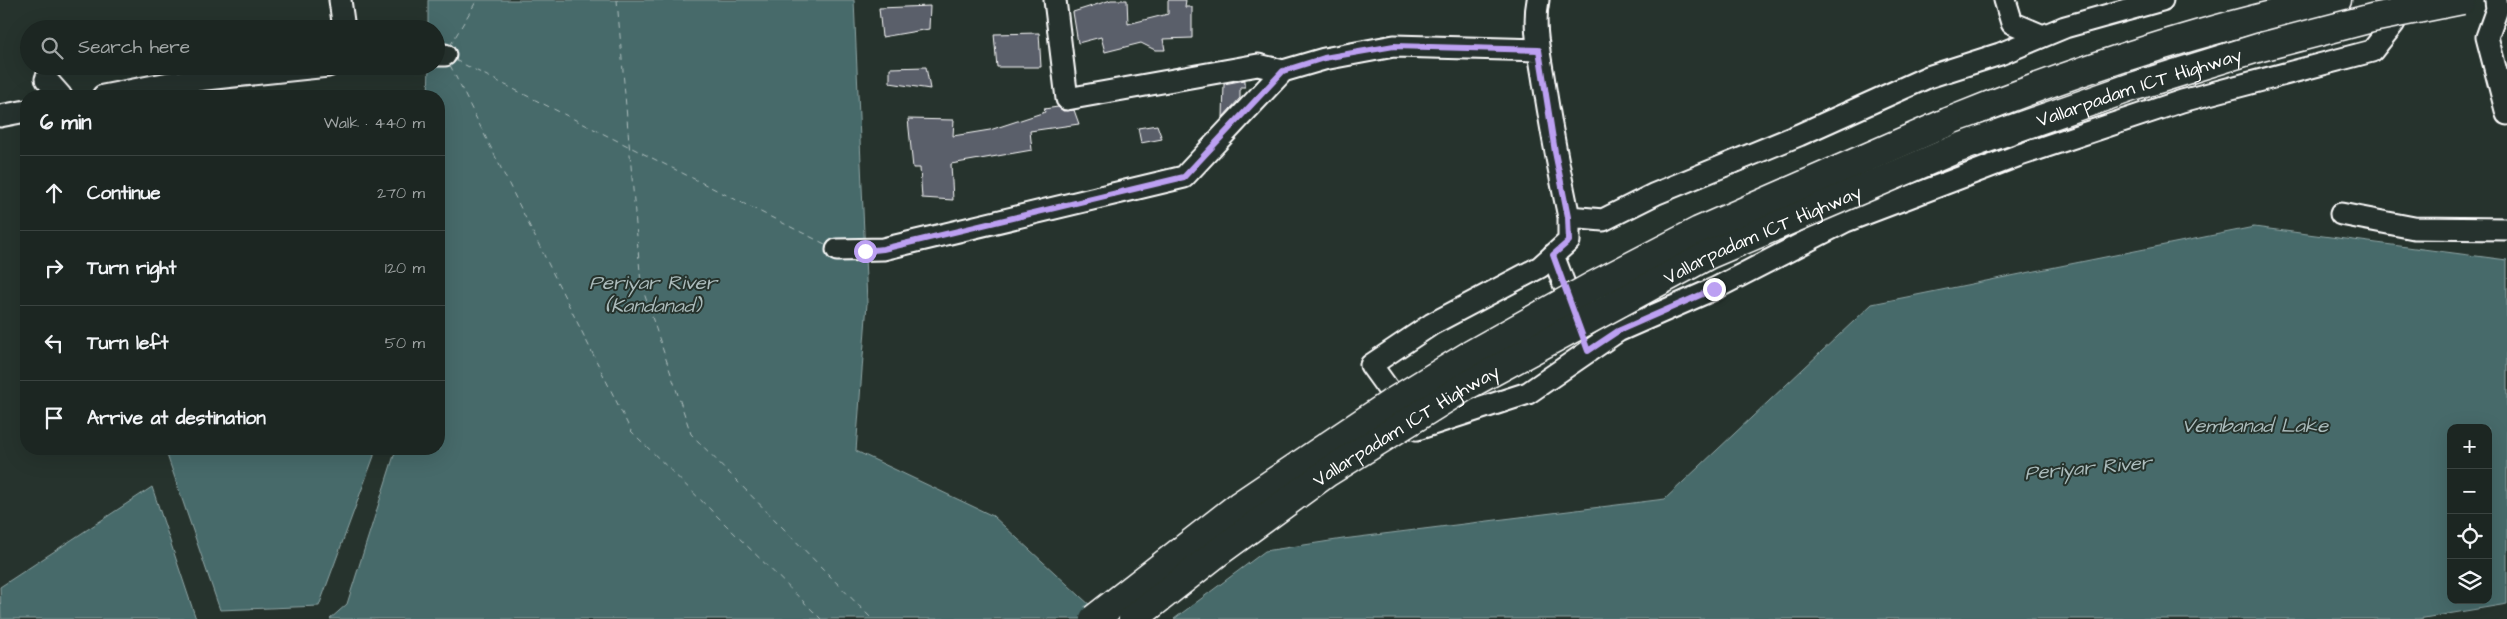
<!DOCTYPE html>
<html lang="en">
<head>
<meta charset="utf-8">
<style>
	body { margin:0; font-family:"Architects Daughter",sans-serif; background:#29322f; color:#f1f3f6 }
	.controls { position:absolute; right:15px; bottom:15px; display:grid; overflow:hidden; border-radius:10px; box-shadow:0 5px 20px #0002 }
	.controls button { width:45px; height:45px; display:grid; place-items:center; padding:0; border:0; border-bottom:1px solid #3a4340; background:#1c2622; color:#f1f3f6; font:25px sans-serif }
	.stop { position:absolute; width:15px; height:15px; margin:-11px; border:4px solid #bca0f2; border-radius:50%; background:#fff }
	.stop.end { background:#bca0f2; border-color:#fff; box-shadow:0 1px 5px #0008 }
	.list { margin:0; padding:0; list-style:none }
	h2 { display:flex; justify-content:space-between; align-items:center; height:65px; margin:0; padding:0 20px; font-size:21px }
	h2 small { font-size:16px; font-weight:400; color:#a0a5a5 }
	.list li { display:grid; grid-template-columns:32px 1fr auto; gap:15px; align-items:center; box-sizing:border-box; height:75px; padding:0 20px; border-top:1px solid #3a4340 }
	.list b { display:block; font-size:19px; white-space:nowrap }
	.list em { font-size:16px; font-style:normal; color:#a0a5a5 }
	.icon { flex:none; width:28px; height:28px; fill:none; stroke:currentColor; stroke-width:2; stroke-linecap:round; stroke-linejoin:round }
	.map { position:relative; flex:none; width:2507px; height:619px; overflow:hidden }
	.search { position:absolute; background:#1c2622; box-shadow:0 5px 20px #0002; left:20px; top:20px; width:425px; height:55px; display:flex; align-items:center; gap:12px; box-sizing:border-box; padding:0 18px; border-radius:28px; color:#a0a5a5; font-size:19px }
	.panel { position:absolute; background:#1c2622; box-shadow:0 5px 20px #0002; left:20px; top:90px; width:425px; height:365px; border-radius:20px }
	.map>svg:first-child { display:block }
</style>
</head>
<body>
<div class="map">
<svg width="2507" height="619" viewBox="0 0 2507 619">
	<rect width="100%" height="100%" fill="#26332d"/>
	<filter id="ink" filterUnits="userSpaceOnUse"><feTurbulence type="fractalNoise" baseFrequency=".02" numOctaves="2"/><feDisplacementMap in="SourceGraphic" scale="10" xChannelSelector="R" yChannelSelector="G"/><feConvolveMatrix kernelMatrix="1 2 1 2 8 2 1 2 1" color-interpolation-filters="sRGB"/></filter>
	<g filter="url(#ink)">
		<!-- water -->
		<path fill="#466a6a" stroke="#90a6a6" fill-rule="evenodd" d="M428,0H854L867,303L856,451L993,516L1105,619H330L347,604L396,449H439V96H428L429,66H436V29H428Z
			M2254,227L2507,260V604L2418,619H1174L1265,551L1343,539L1665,499L1872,304ZM2451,428H2488V600H2451Z
			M165,449H374V456L319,606L220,610Z
			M152,487L196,619H1L0,587Z"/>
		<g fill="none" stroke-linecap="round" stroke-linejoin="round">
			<!-- ferry -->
			<path stroke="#acbcbc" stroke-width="1" stroke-dasharray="6 5" stroke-linecap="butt" d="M617,0L641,284L691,434L872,619
				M450,46L477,0
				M455,60L827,245
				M450,65L631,431L821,619"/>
		</g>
		<!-- building -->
		<path fill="#5a5e6b" stroke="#fff" d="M1111,0H1127L1128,24L1168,14V0H1186L1185,7H1192V38L1163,39L1165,50H1155L1141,43L1105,52L1101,37L1078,43L1073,12Z
			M930,6L929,29L882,37L879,8Z
			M1039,33L1041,67H997L994,34Z
			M926,67L930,89L890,83V68Z
			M1245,80V87H1240V98L1223,117L1224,84Z
			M1058,107L1063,111L1074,110L1079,124L1030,131L1032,150L951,164L953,200L922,198L920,168H913L908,119L954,120L953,136L990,130L1045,112L1044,109Z
			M1157,125L1162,139L1141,143L1138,128Z"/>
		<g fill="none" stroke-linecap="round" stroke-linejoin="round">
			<!-- street casing -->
			<g stroke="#fff" stroke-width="25">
				<path id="street" d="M340,0L344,29
					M1055,0L1067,99L1258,65L1283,71
					M1538,0C1533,25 1539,51 1543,76C1550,123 1559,170 1569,217L1603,220L1655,194L1799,135L1928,77L2000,54L2065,27L2162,0
					M2005,0L2012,23L2043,36
					M2496,0L2497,9L2487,37L2507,114
					M436,55H445
					M46,79L61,96
					M103,96L169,83L328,66
					M0,116L26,111
					M2341,214L2414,228L2507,229
					M1569,217V241L1540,267L1432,324L1371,365L1417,429L1528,393L1618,331L1714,289L1846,221L2017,156L2182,101L2372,51L2394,23L2391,0
					M837,250L883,249L1184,177L1283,71L1324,59L1394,46L1539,50
					M1553,255L1575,313"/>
			</g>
			<!-- highway casing -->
			<g stroke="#fff" stroke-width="31">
				<path id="highway" d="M1948,122C2075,70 2204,28 2337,0"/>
			</g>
			<!-- street -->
			<use href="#street" stroke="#26332d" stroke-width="21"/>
			<!-- highway -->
			<use href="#highway" stroke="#26332d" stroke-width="28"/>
			<!-- highway-bridge casing -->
			<g stroke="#fff" stroke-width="31" stroke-linecap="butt">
				<g id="highway-bridge">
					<path d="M1094,619L1240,505L1390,404L1470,355L1593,286L1699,231L1948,122"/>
					<path id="s1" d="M1133,619L1217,553L1328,472L1466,386L1708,255L1956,149L2132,87L2261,47L2372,18L2462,0"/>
				</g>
			</g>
			<!-- highway-bridge -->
			<use href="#highway-bridge" stroke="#26332d" stroke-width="28"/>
		</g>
	</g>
	<g fill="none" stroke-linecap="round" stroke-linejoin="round" filter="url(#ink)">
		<!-- route -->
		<path stroke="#bca0f2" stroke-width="6" d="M865,251L883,249L1184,177L1283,71L1324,58L1394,46L1539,50L1555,152L1568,217L1569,241L1553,255L1588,351L1618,331L1714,289"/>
	</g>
	<g text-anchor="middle" stroke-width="4" stroke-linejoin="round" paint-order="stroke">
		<!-- street labels -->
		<g font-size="19" fill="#fff" stroke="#26332d">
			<text dy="7" stroke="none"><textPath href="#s1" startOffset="1145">Vallarpadam ICT Highway</textPath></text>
			<text dy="7" stroke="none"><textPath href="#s1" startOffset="740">Vallarpadam ICT Highway</textPath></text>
			<text dy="7" stroke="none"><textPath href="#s1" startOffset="335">Vallarpadam ICT Highway</textPath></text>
		</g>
		<!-- water labels -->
		<g font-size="20" font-style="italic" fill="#acbcbc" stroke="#26332d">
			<text x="653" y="289">Periyar River<tspan x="653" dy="23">(Kandanad)</tspan></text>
			<text x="2255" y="432">Vembanad Lake</text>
			<text transform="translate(2088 467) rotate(-5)" y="7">Periyar River</text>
		</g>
	</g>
</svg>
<div class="controls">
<button>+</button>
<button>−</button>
<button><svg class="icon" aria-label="locate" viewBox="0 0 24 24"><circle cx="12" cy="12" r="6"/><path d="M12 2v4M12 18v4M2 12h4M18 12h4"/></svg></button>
<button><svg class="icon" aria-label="layers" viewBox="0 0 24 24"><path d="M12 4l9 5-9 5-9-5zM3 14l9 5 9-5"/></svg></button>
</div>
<div class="stop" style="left:865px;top:251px"></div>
<div class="stop end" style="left:1714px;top:289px"></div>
<div class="search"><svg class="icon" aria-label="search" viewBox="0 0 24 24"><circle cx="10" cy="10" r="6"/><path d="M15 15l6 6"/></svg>Search here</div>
<section class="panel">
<h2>6 min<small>Walk · 440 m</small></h2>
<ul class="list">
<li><svg class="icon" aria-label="ahead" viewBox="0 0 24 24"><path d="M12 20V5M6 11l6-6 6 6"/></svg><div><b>Continue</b></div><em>270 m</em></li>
<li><svg class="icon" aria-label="right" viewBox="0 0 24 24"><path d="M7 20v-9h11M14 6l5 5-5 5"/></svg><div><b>Turn right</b></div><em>120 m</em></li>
<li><svg class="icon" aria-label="left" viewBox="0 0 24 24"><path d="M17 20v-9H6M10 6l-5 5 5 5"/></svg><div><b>Turn left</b></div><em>50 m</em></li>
<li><svg class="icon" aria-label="arrive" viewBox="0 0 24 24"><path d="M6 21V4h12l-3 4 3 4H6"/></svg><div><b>Arrive at destination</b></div></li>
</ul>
</section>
</div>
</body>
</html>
